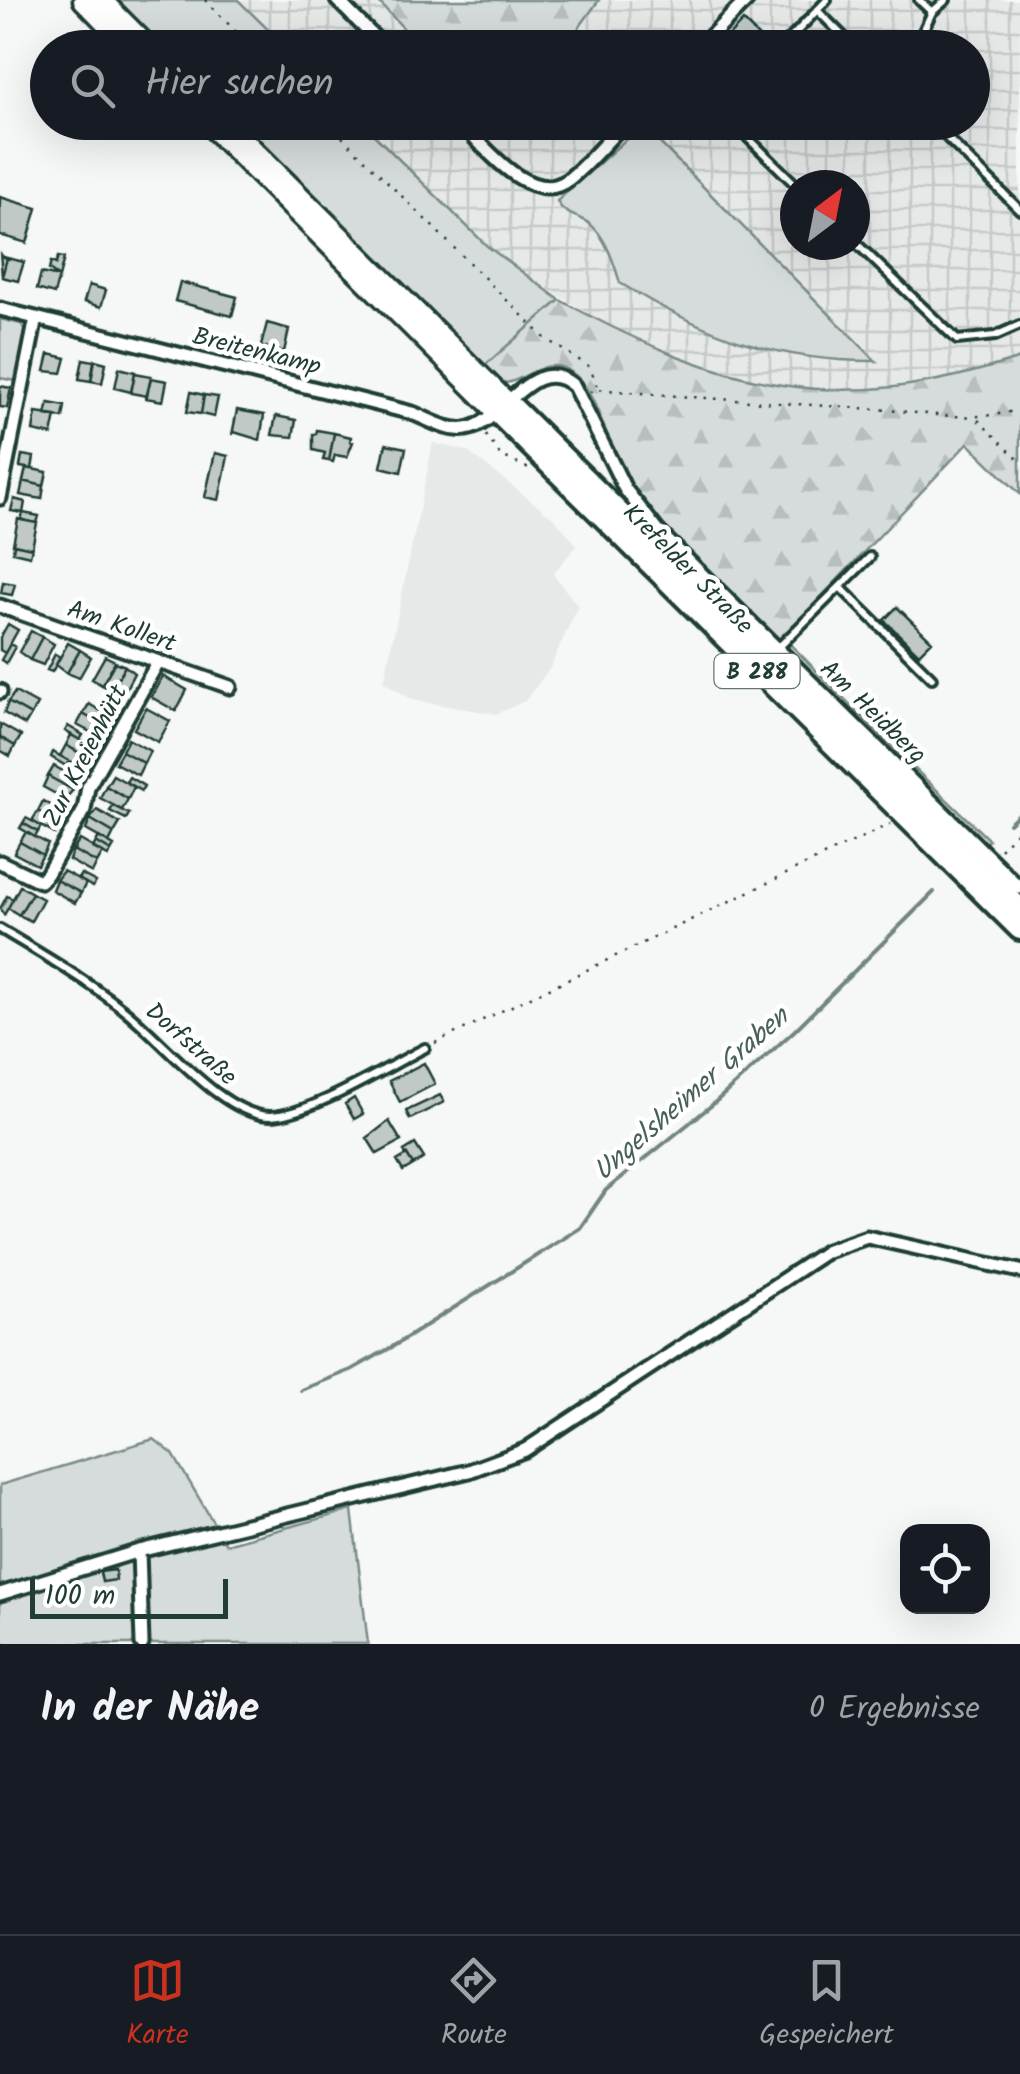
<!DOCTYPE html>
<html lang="de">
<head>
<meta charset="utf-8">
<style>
	body { margin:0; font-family:Kalam,sans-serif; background:#20242c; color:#f1f3f6 }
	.controls { position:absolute; right:30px; bottom:30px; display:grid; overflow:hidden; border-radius:20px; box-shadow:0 10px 40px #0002 }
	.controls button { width:90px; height:90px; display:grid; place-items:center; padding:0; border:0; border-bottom:2px solid #363941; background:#171b24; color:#f1f3f6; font:50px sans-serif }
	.compass { position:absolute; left:780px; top:170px; width:90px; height:90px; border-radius:50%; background:#171b24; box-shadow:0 10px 40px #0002; rotate:32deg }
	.scale { position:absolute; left:30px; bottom:25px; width:198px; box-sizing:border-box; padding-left:10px; border:5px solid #1f3d34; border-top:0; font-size:28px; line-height:35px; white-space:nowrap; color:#1f3d34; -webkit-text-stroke:8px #fff; paint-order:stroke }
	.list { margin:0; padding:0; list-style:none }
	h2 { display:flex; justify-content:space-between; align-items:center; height:130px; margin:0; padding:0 40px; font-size:42px }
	h2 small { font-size:32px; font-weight:400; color:#9ea1a6 }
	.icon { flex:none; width:55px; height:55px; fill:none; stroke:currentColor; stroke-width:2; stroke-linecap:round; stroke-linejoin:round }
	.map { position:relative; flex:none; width:1020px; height:1644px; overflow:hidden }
	.search { position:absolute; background:#171b24; box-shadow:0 10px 40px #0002; left:30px; right:30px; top:30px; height:110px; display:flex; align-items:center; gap:25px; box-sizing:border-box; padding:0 35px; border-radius:55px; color:#9ea1a6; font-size:38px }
	.sheet { height:290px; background:#171b24 }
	nav { display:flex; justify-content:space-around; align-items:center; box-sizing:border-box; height:140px; border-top:2px solid #363941; background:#171b24; font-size:28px; color:#9ea1a6 }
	nav a { display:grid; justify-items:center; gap:5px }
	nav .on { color:#c8321e }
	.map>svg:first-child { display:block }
</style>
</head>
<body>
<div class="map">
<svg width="1020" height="1644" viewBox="0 0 1020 1644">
	<defs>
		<pattern id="industrial-grid" width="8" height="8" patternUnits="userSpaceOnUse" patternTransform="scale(2.5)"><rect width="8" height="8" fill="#e6e9e8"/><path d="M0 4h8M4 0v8" fill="none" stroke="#c5c9c8"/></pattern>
		<pattern id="forest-firs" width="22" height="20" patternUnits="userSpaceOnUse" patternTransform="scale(2.5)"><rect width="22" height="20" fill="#d6dcdb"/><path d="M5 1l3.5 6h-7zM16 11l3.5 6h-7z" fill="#b7bebd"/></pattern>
	</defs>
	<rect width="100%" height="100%" fill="#f6f7f7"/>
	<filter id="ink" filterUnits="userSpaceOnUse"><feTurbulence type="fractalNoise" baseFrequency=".01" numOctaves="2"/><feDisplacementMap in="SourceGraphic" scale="20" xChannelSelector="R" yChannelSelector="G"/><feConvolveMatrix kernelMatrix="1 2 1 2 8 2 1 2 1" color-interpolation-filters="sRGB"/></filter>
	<g filter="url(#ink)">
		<!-- built -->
		<path fill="#e6e9e8" d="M433,443L467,451L555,519L577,545L553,574L578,606L550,668L525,701L496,714L413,700L384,682Z"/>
		<!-- industrial -->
		<path fill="url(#industrial-grid)" fill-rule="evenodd" d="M238,0H1020V358L975,373L860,391L801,390L717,370L613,328L519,272L487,246L362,123L972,122V48L286,47ZM795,185H855V245H795Z"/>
		<!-- green -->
		<path fill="#d6dcdb" stroke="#7a8c88" stroke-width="2.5" d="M116,0H238L286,47H163Z
			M238,123H362L487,246L560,300L483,367Z
			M642,125L876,361C777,362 703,334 620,283C614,263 606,237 590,224C578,215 564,216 557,201Z
			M0,319L21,324L26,330L16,381L0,378Z
			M154,1439L173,1454L226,1544L352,1510L368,1644H0V1485Z"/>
		<!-- forest -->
		<path fill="url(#forest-firs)" stroke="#7a8c88" stroke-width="2.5" d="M377,0H599L565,47L422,48Z
			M494,123H546L538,132L505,135Z
			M560,300C726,390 837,418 1020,358V494L968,443L779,641C726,591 664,541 626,479C608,450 598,389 570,371C545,356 529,379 506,383L495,379L483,367Z
			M790,644L889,744L989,840L984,844L894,760L786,649Z"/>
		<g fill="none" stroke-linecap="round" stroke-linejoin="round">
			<!-- stream -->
			<path stroke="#72857f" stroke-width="4" d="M1009,823L1020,813
				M301,1390L351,1370L392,1347L580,1228L606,1190L712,1105L794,1031L934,892"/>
		</g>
		<!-- building -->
		<path fill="#c0c9c6" stroke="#1f3d34" stroke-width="2.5" d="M743,21L764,42L759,48H717Z
			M0,197L37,208L27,243L0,235Z
			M0,252L1,256L7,258L2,277Z
			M58,257L64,258L59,277L49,270L51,262L56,264Z
			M7,258L24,262L18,281L2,277Z
			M41,273L59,277L54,294L37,289Z
			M180,282L237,297L232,316L175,301Z
			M89,285L106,290L101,307L84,302Z
			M267,323L289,329L284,352L261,346Z
			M49,354L66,358L62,373L45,371Z
			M83,359L94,361L91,381L79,379Z
			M95,360L106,363L102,383L91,381Z
			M119,368L135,372L131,392L115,388Z
			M135,373L151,376L147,396L131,393Z
			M151,378L167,381L163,401L146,398Z
			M0,386L11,388L7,408L0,407Z
			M191,392L204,395L201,414L187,412Z
			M204,395L218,397L214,417L201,414Z
			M49,403L65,406L63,418L46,415Z
			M237,410L264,415L260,440L234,432L232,435Z
			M36,413L56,416L52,435L33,431Z
			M276,416L296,420L293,437L272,435Z
			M317,430L334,433L329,461L323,460L325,453L313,450V434H316Z
			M334,433L351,437L350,441L353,442L347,457L335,455L333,462L329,461Z
			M386,444L406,448L401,472L381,467Z
			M215,453L228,456L219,500L205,497Z
			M22,455L34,457L32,469L20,467Z
			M26,468L47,472L44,486L23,481Z
			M23,481L44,486L42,499L20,495Z
			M14,499L25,502L23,513L11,511Z
			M23,513L39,516L37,523L21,520Z
			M18,519L37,523L32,548L13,544Z
			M14,544L32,548L30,556L13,552Z
			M3,582L15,584L12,595L1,593Z
			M897,607L932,641L919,654L884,620Z
			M8,624L18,630L5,653L0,650V638Z
			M31,631L42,637L30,660L19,652Z
			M42,637L54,644L43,665L30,660Z
			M68,643L80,650L67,673L56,665Z
			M10,644L15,647L6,663L1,660Z
			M80,650L91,657L79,678L67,673Z
			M55,654L60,657L52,672L47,670Z
			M105,656L115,661L102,685L92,679Z
			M115,662L125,666L112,690L102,685Z
			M125,666L134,673L122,696L112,690Z
			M163,676L187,690L176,711L151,697Z
			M15,692L37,704L31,715L8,702Z
			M8,702L31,715L25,725L4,713Z
			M89,704L111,717L107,728L83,714Z
			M146,708L170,721L158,742L134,729Z
			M83,714L107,728L100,737L77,725Z
			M0,724L21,736L15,746L0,737Z
			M68,726L83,735L80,740L65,731Z
			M71,735L94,748L92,756L88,758L66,745Z
			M0,737L15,746L10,756L0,750Z
			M128,739L150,751L144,763L122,751Z
			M66,745L88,758L83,768L60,756Z
			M122,751L144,763L138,775L115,763Z
			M53,752L69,761L66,766L51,757Z
			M54,766L77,779L73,790L48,776Z
			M113,775L134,787L128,799L106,786Z
			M48,776L73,790L65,799L43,787Z
			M129,777L144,786L141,791L126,782Z
			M106,786L128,799L122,810L100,798Z
			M43,801L66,813L63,822L60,824L38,811Z
			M113,806L129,814L126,819L110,811Z
			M97,810L120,823L114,833L90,819Z
			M38,811L60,824L55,834L32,821Z
			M26,818L41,826L38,832L23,823Z
			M90,819L114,833L109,843L86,830Z
			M23,823L38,832L35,837L20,828Z
			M26,832L48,844L43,855L20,842Z
			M99,837L114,846L111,851L96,842Z
			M80,840L103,853L97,863L73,850Z
			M20,842L43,855L37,865L14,853Z
			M96,842L111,851L108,856L93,848Z
			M73,850L97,863L92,873L69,860Z
			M63,871L86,883L81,893L56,880Z
			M81,874L96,882L93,887L78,879Z
			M56,880L81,893L75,903L52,890Z
			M20,886L32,893L19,915L8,908Z
			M32,893L43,899L31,921L19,915Z
			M7,896L13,899L4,915L0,909Z
			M424,1063L435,1084L400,1102L389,1081Z
			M440,1095L444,1102L410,1119L406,1111Z
			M354,1098L363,1114L354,1119L345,1104Z
			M389,1121L401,1141L377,1154L367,1138Z
			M415,1144L424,1158L413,1165L404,1151Z
			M407,1155L413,1165L403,1171L397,1161Z
			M115,1570L116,1580L102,1582L100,1572Z"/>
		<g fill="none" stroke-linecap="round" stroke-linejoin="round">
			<!-- service casing -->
			<g stroke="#1f3d34" stroke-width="14">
				<path id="service" d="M919,0L932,12L946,0
					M817,10L855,48
					M781,48L827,0
					M915,48L932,12
					M732,122L796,185
					M931,122L1020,210
					M855,242L957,340L995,336L1020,325
					M840,587L932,678
					M778,648L870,557
					M0,929C42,954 85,979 123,1009C161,1038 222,1116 270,1116C310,1115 387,1067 425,1048"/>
			</g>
			<!-- minor casing -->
			<g stroke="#1f3d34" stroke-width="19">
				<path id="minor" d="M337,0L385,48
					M699,48L747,0
					M460,122C484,146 532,209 569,179C589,163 607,141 625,122
					M0,309L412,413C428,419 448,432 466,429C503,424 533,350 574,386L625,489L658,531L1020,888
					M0,498L36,318
					M0,606L230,687
					M0,692V691
					M0,862L40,881L47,874L84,810L88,787L158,662
					M0,1594L139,1551
					M142,1644L139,1551L469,1471L525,1450L827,1251L867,1237L1020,1271"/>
			</g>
			<!-- primary casing -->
			<g stroke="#1f3d34" stroke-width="25">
				<path id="primary" d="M83,0L130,48
					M102,0L150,48
					M206,122L495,410
					M226,122L506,401"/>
			</g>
			<!-- trunk casing -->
			<g stroke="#1f3d34" stroke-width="28">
				<path id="trunk" d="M506,401L1020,909
					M495,410L1020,929"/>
			</g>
			<!-- path -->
			<path stroke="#1f3d34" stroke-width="2.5" stroke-dasharray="2.5 8" stroke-linecap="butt" d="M205,0L252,48
				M327,122L546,339L590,367L597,387
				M590,392L597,389C690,398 782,403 875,409C922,412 974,424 1020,409
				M978,420L1020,461
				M486,435L500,455L529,469
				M1000,849L1020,828
				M435,1043L890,824"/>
			<!-- service -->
			<use href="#service" stroke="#fff" stroke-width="6"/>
			<!-- minor -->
			<use href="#minor" stroke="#fff" stroke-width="11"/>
			<!-- primary -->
			<use href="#primary" stroke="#fff" stroke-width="18"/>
			<!-- trunk -->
			<use href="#trunk" stroke="#fff" stroke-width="20"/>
		</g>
	</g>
	<g text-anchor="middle" stroke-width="9" stroke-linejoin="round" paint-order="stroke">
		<!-- shield labels -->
		<rect fill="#fff" stroke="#627771" stroke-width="2.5" x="714.5" y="654" width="85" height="34" rx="8"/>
		<g font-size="22" font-weight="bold" fill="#1f3d34">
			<text x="757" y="679">B 288</text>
		</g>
		<!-- street labels -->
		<g font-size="25" fill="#1f3d34" stroke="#fff">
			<text transform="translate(257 350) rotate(14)" y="9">Breitenkamp</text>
			<text transform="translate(689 568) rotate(45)" y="9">Krefelder Straße</text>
			<text transform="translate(122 625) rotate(19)" y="9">Am Kollert</text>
			<text transform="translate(874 711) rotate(44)" y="9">Am Heidberg</text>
			<text transform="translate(84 755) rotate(-63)" y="9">Zur Kreienhütt</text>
			<text transform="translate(192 1043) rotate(41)" y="9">Dorfstraße</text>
		</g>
		<!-- water labels -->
		<g font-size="28" font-style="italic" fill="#49615a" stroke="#fff">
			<text transform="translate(690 1093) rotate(-41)" y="10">Ungelsheimer Graben</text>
		</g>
	</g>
</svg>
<div class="controls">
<button><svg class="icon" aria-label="locate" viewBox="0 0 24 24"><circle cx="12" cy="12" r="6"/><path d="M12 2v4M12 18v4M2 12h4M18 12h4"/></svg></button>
</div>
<svg class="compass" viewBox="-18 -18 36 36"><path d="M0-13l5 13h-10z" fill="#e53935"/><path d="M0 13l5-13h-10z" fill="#9ea1a6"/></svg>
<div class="scale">100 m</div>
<div class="search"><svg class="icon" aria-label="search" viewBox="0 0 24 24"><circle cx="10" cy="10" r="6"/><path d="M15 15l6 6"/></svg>Hier suchen</div>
</div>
<section class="sheet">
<h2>In der Nähe<small>0 Ergebnisse</small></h2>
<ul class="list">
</ul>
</section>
<nav>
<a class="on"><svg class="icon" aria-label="map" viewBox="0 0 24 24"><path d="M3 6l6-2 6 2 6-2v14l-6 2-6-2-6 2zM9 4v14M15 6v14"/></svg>Karte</a>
<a><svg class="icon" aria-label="directions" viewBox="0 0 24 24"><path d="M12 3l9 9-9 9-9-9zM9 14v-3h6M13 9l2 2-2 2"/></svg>Route</a>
<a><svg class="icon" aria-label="saved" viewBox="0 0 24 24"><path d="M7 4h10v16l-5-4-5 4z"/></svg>Gespeichert</a>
</nav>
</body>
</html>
